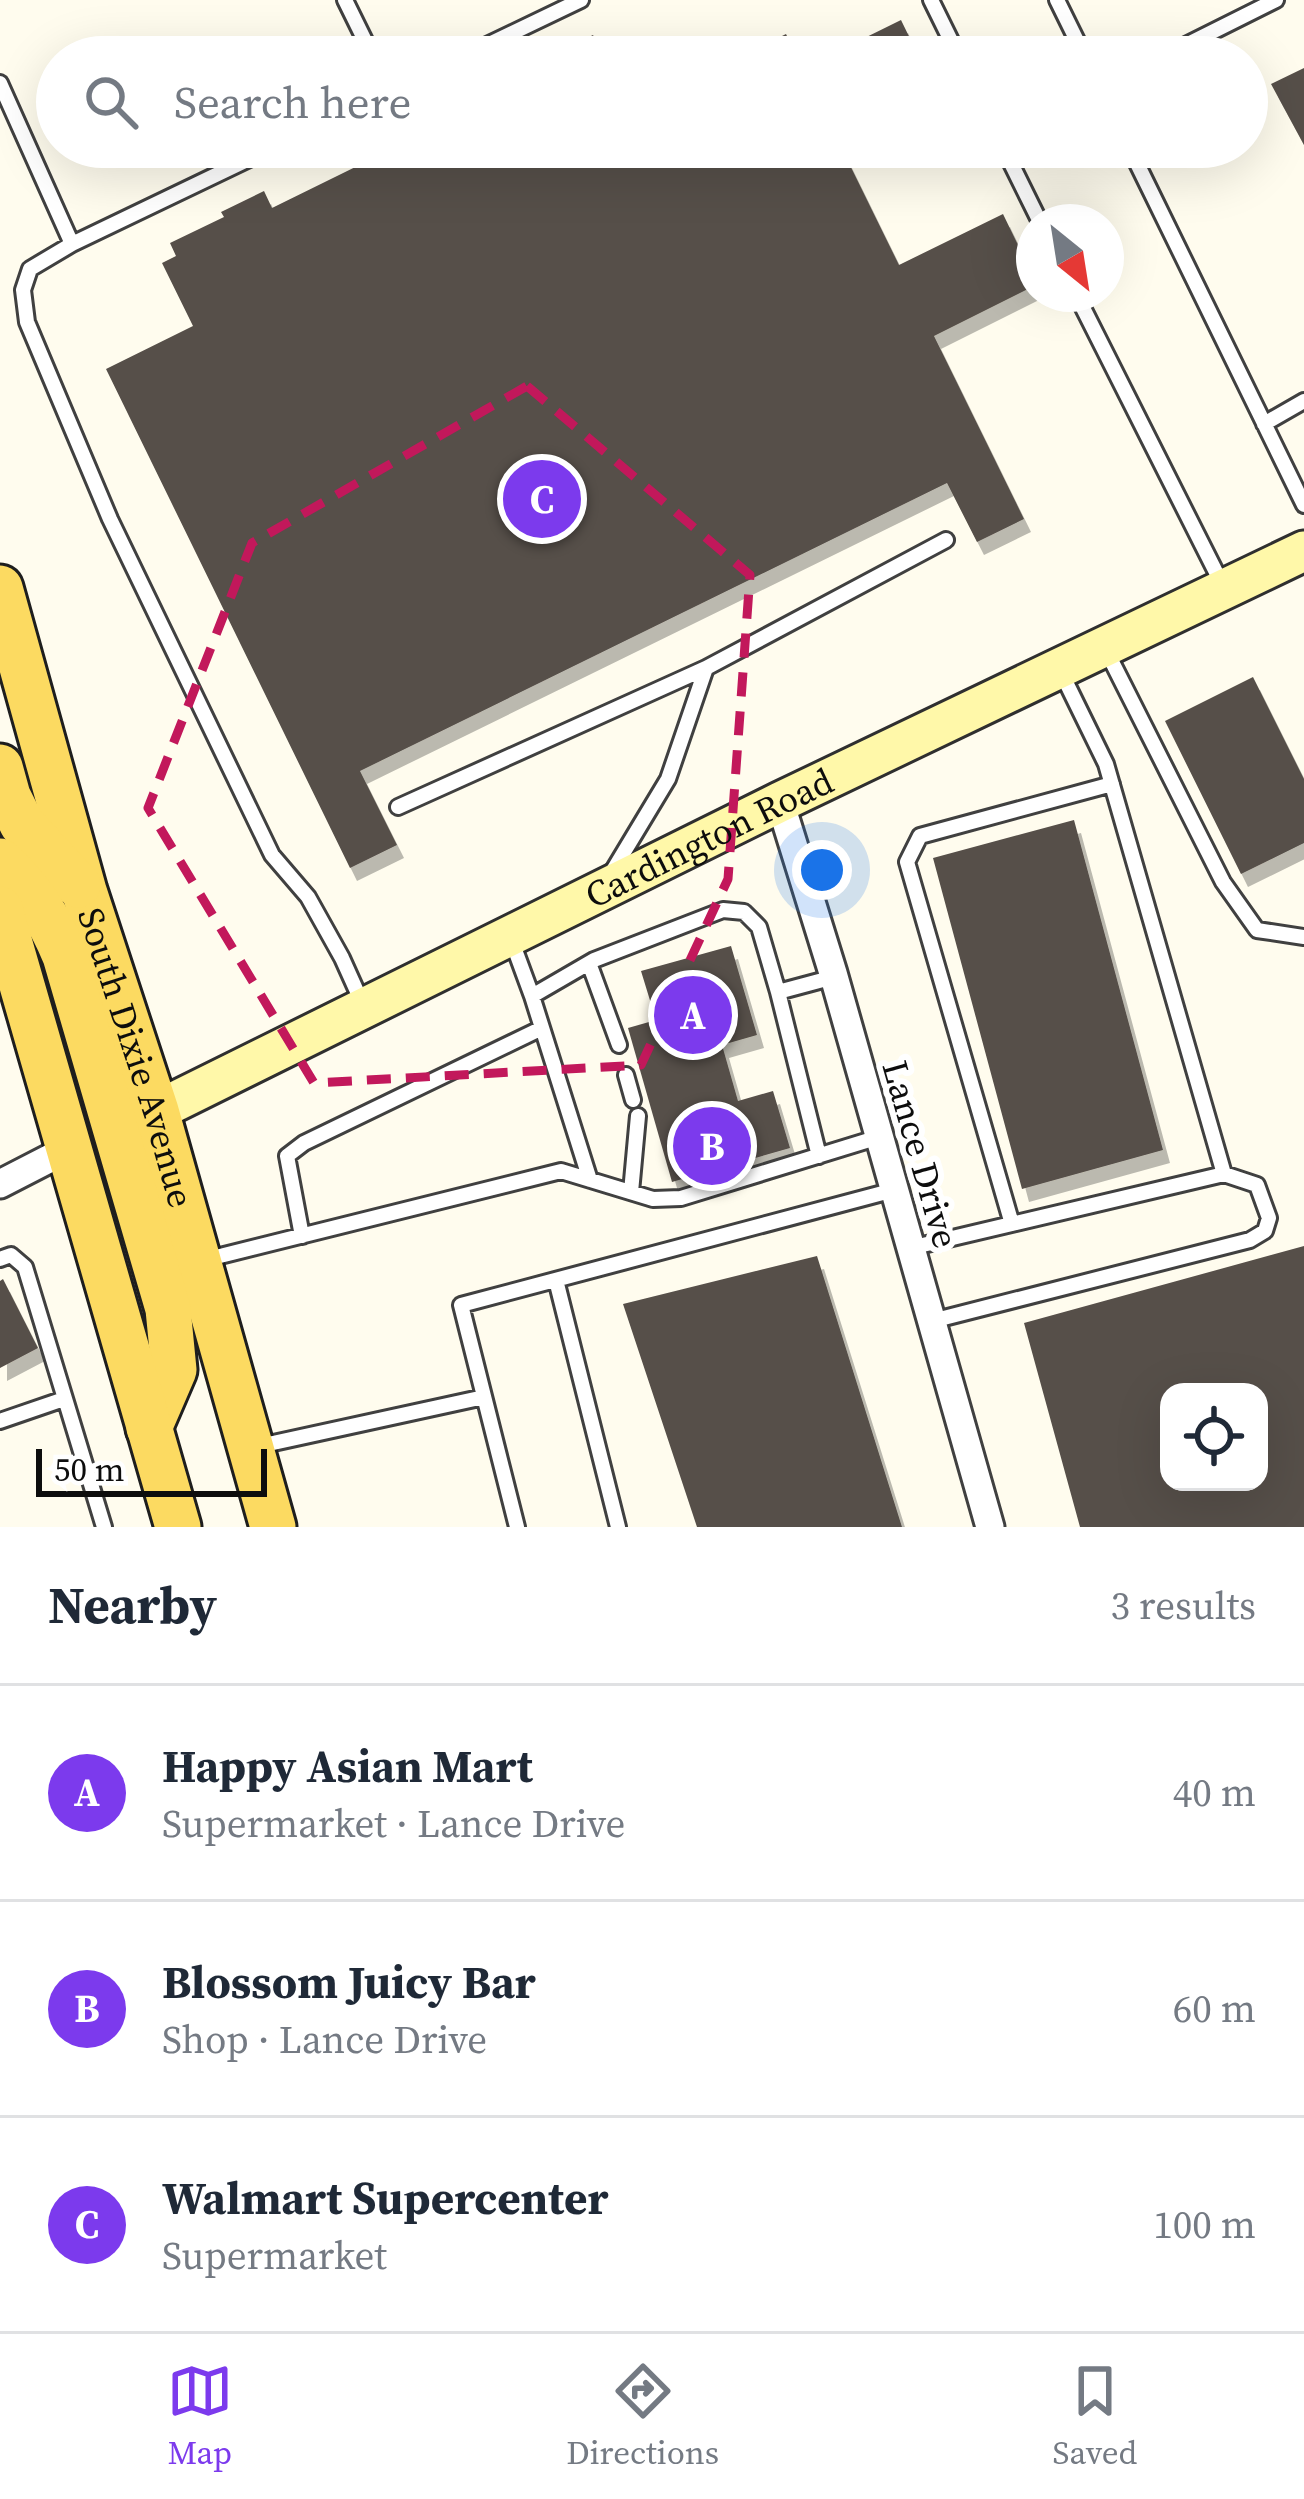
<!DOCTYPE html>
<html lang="en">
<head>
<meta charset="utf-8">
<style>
	body { margin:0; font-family:"Source Serif 4",serif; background:#f2f2f3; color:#1f2937 }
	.controls { position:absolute; right:36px; bottom:36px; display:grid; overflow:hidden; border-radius:24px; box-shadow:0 12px 48px #0002 }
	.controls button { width:108px; height:108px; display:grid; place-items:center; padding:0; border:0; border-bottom:3px solid #e0e1e3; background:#fff; color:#1f2937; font:60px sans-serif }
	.compass { position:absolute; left:1016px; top:204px; width:108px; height:108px; border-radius:50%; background:#fff; box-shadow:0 12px 48px #0002; rotate:150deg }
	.scale { position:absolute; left:36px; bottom:30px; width:231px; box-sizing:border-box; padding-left:12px; border:6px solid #0d0d0d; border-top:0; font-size:33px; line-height:42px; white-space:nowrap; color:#0d0d0d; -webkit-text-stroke:9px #fff; paint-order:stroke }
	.you { position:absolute; left:822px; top:870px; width:42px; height:42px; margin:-30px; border:9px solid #fff; border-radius:50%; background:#1a73e8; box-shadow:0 0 0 18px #1a73e833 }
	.badge { display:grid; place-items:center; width:78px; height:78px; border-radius:50%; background:#7c3aed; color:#fff; font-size:39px; font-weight:700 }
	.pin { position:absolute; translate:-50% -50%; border:6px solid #fff; box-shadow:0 3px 12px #0006 }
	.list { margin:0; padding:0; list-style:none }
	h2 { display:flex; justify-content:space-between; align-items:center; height:156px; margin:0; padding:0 48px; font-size:51px }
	h2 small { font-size:39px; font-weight:400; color:#747a83 }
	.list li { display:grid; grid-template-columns:78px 1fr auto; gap:36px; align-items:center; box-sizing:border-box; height:216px; padding:0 48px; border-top:3px solid #e0e1e3 }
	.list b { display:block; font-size:45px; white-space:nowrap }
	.list p { margin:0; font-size:39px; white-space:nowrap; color:#747a83 }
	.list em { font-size:39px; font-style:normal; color:#747a83 }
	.icon { flex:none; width:66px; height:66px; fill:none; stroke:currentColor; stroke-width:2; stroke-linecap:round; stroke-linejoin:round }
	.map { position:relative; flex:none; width:1304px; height:1527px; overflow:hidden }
	.search { position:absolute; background:#fff; box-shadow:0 12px 48px #0002; left:36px; right:36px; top:36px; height:132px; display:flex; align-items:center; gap:30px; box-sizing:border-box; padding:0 42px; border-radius:66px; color:#747a83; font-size:45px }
	.sheet { height:804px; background:#fff }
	nav { display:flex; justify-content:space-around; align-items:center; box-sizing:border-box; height:168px; border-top:3px solid #e0e1e3; background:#fff; font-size:33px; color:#747a83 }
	nav a { display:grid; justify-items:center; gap:6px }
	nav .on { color:#7c3aed }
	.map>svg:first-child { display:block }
</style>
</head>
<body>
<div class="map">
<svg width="1304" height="1527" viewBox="0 0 1304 1527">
	<defs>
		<filter id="shadow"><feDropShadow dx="7" dy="13" stdDeviation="0" flood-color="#0004"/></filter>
	</defs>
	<rect width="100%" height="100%" fill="#fffcee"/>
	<!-- building -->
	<path fill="#564f49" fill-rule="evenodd" filter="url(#shadow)" d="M901,20L919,57H826Z
		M786,34L797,57H740Z
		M593,35L599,47L608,43L615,57H540L559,48L560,51Z
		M1304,68V145L1271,84Z
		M396,147H841L899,265L1003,214L1034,278V286L934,336L1024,519L977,542L947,483L360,771L397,845L350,868L106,369L193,326L162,263L176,256L170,243L224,217L221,212L264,191L272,208Z
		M1253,677L1304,779V843L1241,874L1165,721Z
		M1074,820L1163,1150L1022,1189L933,858Z
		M731,946L757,1035L722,1045L738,1101L773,1091L790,1148L672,1182L628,1028L656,1020L641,971Z
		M1304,1246V1527H1080L1024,1323ZM1169,1392H1259V1482H1169Z
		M817,1256L902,1527H697L623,1304Z
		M3,1279L38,1348L0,1368V1281Z"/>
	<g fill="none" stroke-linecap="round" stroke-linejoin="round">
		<!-- lane casing -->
		<g stroke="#404040" stroke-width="20">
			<path id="lane" d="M345,0L373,57
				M931,0L959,57
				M1057,0L1085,57
				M462,57L581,0
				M1162,57L1276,0
				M0,83L72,244
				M274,147L72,244L30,269L23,290L27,322L110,519L272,855L308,897L342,958L364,1007
				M1003,147L1040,222
				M1129,147L1304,505
				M1076,294L1223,586
				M1264,424L1304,401
				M1107,652L1223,882L1257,930L1304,937
				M398,807L706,668
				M612,872L668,779L706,668L946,540
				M511,939L532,996
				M589,963L619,1045
				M778,992L834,977
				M626,1075L633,1100
				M590,1180L532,996L594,960L723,910L744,912L759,927L778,992L819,1156
				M631,1192L638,1116
				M1012,1224L907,862L920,836L1112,784
				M302,1236L287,1156L304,1143L542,1028
				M910,1248L1224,1174L1106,764L1062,674
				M0,1259L11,1255L25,1267L104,1527
				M204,1260L561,1171L653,1199L681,1198L879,1137
				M556,1280L618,1527
				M932,1321L1250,1240L1265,1231L1269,1218L1257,1185L1224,1174
				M0,1421L64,1399
				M255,1447L484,1397
				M517,1527L461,1305L894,1190"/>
		</g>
		<!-- street casing -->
		<g stroke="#404040" stroke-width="33">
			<path id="street" d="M780,802L833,973L990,1527
				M0,1184L68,1149"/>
		</g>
		<!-- secondary casing -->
		<g stroke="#2f2f2f" stroke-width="45">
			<g id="secondary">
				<path id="s1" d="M128,1125L780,802L1304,551"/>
			</g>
		</g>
		<!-- primary casing -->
		<g stroke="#1e1e1e" stroke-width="51">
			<g id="primary">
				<path id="s2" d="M0,588L84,891L156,1111L273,1527"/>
				<path d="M0,767L8,796L22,824L78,885"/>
				<path d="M0,861C31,889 49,917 65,956L168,1309L174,1370L149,1428"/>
				<path d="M0,909L178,1527"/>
			</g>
		</g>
		<!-- lane -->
		<use href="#lane" stroke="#fff" stroke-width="14"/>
		<!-- street -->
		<use href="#street" stroke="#fff" stroke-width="27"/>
		<!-- secondary -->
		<use href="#secondary" stroke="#fff8a9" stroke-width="39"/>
		<!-- primary -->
		<use href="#primary" stroke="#fcda61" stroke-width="45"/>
	</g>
	<!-- marked area -->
	<path fill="none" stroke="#c2185b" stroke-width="9" stroke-dasharray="24 15" stroke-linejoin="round" d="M527,386L750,575L728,879L641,1065L314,1083L148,808L252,543Z"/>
	<g text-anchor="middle" stroke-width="12" stroke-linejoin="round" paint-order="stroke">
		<!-- street labels -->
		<g font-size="36" fill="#0d0d0d" stroke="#fff">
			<text dy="13" stroke="none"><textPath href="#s1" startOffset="648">Cardington Road</textPath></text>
			<text dy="13" stroke="none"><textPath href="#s2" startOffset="489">South Dixie Avenue</textPath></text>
			<text transform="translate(921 1154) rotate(74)" y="13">Lance Drive</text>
		</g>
	</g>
</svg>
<div class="controls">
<button><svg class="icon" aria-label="locate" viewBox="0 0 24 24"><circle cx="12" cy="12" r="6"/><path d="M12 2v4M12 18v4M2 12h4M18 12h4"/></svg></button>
</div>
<svg class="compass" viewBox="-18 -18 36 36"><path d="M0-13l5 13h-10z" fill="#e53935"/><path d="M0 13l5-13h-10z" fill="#747a83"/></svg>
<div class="scale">50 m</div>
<div class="you"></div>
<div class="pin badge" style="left:693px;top:1015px">A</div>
<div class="pin badge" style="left:712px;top:1146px">B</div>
<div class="pin badge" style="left:542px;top:499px">C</div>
<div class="search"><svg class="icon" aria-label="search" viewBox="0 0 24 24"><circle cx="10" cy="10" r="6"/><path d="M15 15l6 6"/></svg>Search here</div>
</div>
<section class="sheet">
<h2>Nearby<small>3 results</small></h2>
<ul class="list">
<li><span class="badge">A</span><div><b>Happy Asian Mart</b><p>Supermarket · Lance Drive</p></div><em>40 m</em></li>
<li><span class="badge">B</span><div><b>Blossom Juicy Bar</b><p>Shop · Lance Drive</p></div><em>60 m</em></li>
<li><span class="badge">C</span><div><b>Walmart Supercenter</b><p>Supermarket</p></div><em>100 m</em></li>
</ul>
</section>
<nav>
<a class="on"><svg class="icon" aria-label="map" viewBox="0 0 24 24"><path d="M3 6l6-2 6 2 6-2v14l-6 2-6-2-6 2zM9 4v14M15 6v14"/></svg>Map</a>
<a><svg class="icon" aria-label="directions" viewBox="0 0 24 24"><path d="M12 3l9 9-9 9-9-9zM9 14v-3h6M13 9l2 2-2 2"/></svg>Directions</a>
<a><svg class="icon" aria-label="saved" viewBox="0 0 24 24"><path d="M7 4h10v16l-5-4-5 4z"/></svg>Saved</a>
</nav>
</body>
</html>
